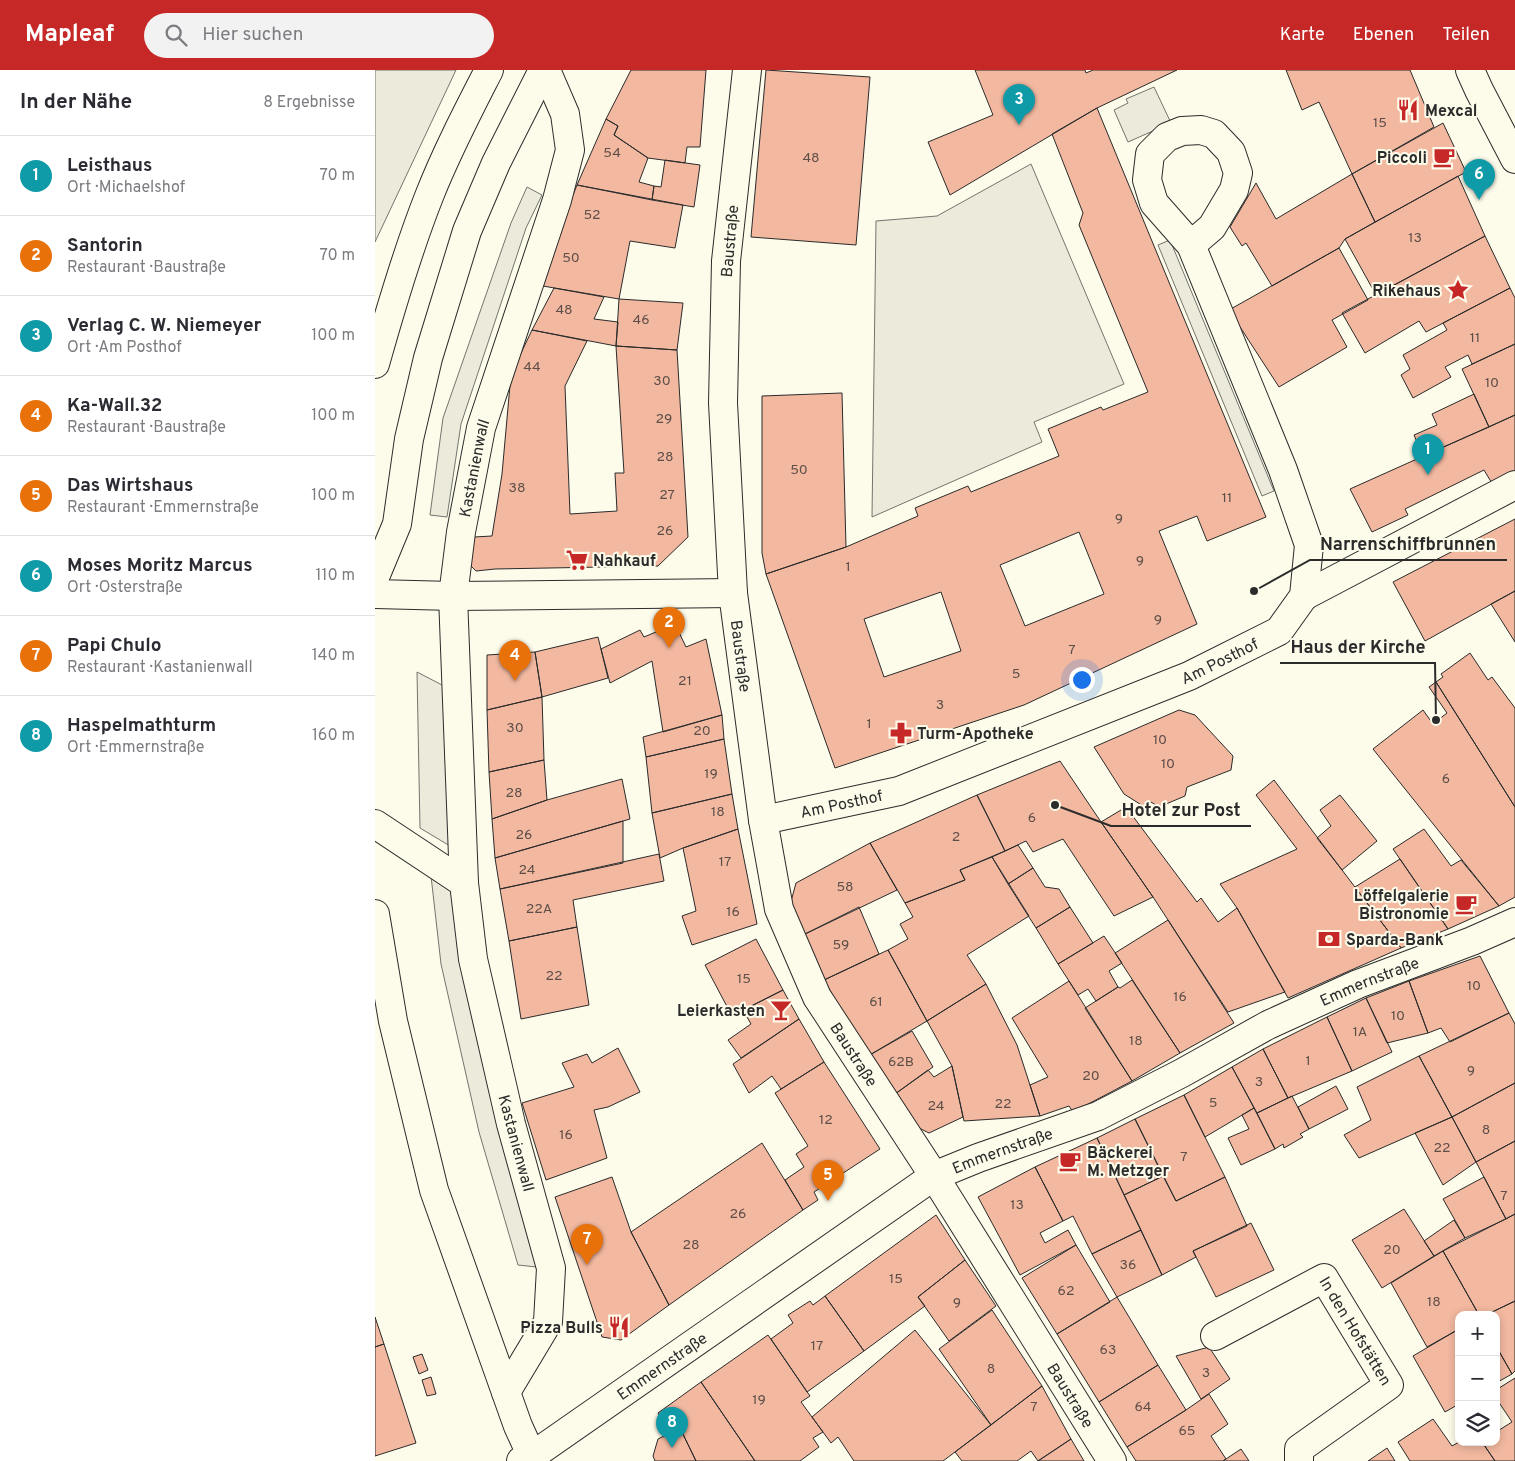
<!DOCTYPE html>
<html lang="de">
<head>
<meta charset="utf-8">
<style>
	body { margin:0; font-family:Overpass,sans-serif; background:#f2f2f3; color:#2b2b33 }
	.controls { position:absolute; right:15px; bottom:15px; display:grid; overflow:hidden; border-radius:10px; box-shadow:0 2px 8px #0003 }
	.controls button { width:45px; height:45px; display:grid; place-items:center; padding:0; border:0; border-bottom:1px solid #e1e1e2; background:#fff; color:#2b2b33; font:25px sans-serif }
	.you { position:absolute; left:706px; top:609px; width:18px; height:18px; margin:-12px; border:4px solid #fff; border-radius:50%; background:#1a73e8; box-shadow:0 0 0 8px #1a73e833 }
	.badge { display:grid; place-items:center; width:32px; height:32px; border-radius:50%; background:#c62828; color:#fff; font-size:16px; font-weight:700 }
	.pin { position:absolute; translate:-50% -41px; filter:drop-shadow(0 1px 2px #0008) }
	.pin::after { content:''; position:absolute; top:26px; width:18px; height:15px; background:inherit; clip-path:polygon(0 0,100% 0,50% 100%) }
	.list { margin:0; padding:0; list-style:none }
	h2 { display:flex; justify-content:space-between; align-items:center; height:65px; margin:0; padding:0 20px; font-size:21px }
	h2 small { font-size:16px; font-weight:400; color:#7c7c81 }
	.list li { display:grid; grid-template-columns:32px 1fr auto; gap:15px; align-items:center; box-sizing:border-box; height:80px; padding:0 20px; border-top:1px solid #e1e1e2 }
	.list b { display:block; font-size:19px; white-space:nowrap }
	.list p { margin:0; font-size:16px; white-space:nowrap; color:#7c7c81 }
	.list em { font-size:16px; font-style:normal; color:#7c7c81 }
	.icon { flex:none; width:28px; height:28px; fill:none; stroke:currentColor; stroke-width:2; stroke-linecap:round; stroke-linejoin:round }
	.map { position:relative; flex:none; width:1140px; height:1391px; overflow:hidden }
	header { display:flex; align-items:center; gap:30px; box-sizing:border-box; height:70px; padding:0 25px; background:#c62828; color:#fff }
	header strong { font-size:24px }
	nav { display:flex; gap:28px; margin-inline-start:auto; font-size:18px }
	.search { width:350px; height:45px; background:#f2f2f3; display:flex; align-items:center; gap:12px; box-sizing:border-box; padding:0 18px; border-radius:28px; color:#7c7c81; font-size:19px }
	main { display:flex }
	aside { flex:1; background:#fff }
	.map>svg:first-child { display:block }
</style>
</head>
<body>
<header>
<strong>Mapleaf</strong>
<div class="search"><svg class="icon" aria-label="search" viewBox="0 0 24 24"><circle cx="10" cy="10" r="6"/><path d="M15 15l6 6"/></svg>Hier suchen</div>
<nav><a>Karte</a><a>Ebenen</a><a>Teilen</a></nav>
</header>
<main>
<aside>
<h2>In der Nähe<small>8 Ergebnisse</small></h2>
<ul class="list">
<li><span class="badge" style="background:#0f9aa8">1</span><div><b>Leisthaus</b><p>Ort · Michaelshof</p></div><em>70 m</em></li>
<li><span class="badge" style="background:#e8710a">2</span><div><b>Santorin</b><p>Restaurant · Baustraße</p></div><em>70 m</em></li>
<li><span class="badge" style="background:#0f9aa8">3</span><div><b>Verlag C. W. Niemeyer</b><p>Ort · Am Posthof</p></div><em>100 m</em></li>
<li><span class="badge" style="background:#e8710a">4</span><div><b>Ka-Wall.32</b><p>Restaurant · Baustraße</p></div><em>100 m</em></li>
<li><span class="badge" style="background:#e8710a">5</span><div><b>Das Wirtshaus</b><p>Restaurant · Emmernstraße</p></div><em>100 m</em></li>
<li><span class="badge" style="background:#0f9aa8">6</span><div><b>Moses Moritz Marcus</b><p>Ort · Osterstraße</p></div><em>110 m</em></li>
<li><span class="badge" style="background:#e8710a">7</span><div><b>Papi Chulo</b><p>Restaurant · Kastanienwall</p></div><em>140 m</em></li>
<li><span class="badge" style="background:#0f9aa8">8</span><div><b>Haspelmathturm</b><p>Ort · Emmernstraße</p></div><em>160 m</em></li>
</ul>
</aside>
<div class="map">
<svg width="1140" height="1391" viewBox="0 0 1140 1391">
	<rect width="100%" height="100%" fill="#fdfbea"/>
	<!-- parking -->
	<path fill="#eceadb" stroke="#74746e" d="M0,0H81L0,172Z
		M779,17L796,53L753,72L739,40L753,33L751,29Z
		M656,94L749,314L659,352L667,372L497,447L501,151L562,146Z
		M152,117L167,125L151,158L86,354L72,447L55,445L68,348L136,153Z
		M795,170L899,421L887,426L783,175Z
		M42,602L69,616L75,776L45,758Z
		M56,806L81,817L171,1198L143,1195L104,1062L66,894Z"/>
	<!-- building -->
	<path fill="#f2b8a0" stroke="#2b2b2b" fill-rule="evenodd" d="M256,0H331L325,77H312L310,93L273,88L239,65L243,56L231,49Z
		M391,0L495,7L481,175L376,167Z
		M600,0H710L711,3L718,0H802L722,38L575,125L553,72L618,45Z
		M911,0H1035L1059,57L977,104L944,32L927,40Z
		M722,38L891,447L832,471L822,446L784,461L822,554L649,635L460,698L391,504L471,477L543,446L540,438L593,416L596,422L684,386L673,359L726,337L728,340L773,322L704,155L708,143L677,64ZM704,462L729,524L650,556L625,495ZM566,522L586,581L509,607L489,549Z
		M231,49L243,56L239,65L273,88L264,112L279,116L277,130L202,115Z
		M1068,53L1091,102L1000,152L977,104Z
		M290,90L325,95L319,137L277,130L279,116L286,117Z
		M977,104L1000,152L970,169L964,178L897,216L871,173L867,176L855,157L881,113L901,149Z
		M1083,106L1110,166L1001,225L970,169Z
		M202,115L308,135L300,178L255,171L244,229L162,215Z
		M1110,166L1135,218L1051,262L1044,251L990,283L967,243Z
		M964,178L993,230L957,250L972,277L904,317L854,240Z
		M179,218L229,227L219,249L243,252L241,276L157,260Z
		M1135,218L1140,228V274L1097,294L1093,285L1070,297L1076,307L1038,328L1026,305L1035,299L1028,285L1072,260L1068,253Z
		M244,229L308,233L302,280L241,276Z
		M157,260L212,271L190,316L195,444L242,441L240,403H249L241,276L302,280L313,467L283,496L120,499L101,501L94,494L99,467L117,466L127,404L136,304Z
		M1140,274V345L1114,357L1087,299Z
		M467,323L471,477L391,504L387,483V326Z
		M1099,324L1114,357L1048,386L1039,365L1062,355L1057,344Z
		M1140,345V410L1121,420L1109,400L1030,439L1033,445L997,462L975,419Z
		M1140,449V521L1050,571L1018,512Z
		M1140,521V572L1116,534Z
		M300,554L311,577L331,569L347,645L288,662L277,591L235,613L226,579L265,560L269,567Z
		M223,567L233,608L167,627L160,582Z
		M160,582L167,627L112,640V585Z
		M1095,583L1113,610L1117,607L1140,638V737L1061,612L1068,607L1066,604Z
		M1061,612L1140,737V827L1124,836L998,679L1048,640L1058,654L1072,643L1054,617Z
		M167,627L169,690L114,702L112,640Z
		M804,640L820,645L858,686L856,700L812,717L810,726L784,737L776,732L768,736L749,724L719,677Z
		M347,645L349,669L271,687L268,667Z
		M349,669L357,724L277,743L271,687Z
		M169,690L172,730L117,749L114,702Z
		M685,691L726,752L778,827L739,846L688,769L658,782L651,771L630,781L602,725Z
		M247,709L255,749L120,788L117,749L172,730Z
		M899,710L1026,878L913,928L862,838L845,814L922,779L881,725Z
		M357,724L363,759L308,778L285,788L277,743Z
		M602,725L630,781L585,800L590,810L530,833L495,773Z
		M965,725L1002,771L967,800L942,768L956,756L945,740Z
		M751,737L822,832L826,828L843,852L862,838L910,922L853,942L778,827L726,752Z
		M248,751V793L125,819L120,788Z
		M363,759L382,854L317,875L307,846L321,841L308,778Z
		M1049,759L1076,796L1086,790L1124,836L1073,859L1018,779Z
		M495,773L522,820L428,865L415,835L421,813Z
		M643,775L658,798L633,814L617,787Z
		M284,784L289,811L198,830L202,857L134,871L125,819Z
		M617,787L654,846L592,885L611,914L552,951L513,880L533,869L525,854L538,847L530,833L590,810L585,800Z
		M1025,789L1073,859L1026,878L980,817Z
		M658,798L670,817L684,819L695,837L661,858L633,814Z
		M484,837L504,884L449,910L428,865Z
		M695,837L718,873L683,894L661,858Z
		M793,850L859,953L805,983L740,883Z
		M202,857L214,935L146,949L134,871Z
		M729,866L747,893L734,901L743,917L721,931L713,919L703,925L683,894Z
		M381,869L408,920L357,946L330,895Z
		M513,880L552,951L493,986L449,910Z
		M1105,886L1134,943L1075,972L1066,958L1053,963L1034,911Z
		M757,910L805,983L757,1011L710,938L743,917L745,918Z
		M694,911L757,1011L698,1042L694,1036L665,1046L655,1015L673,1007L637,948Z
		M1034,911L1053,963L1012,973L991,928Z
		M611,914L642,975L665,1046L589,1051L577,996L552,951Z
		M408,920L424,949L366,988L353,970L376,954L368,940Z
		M991,928L1017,982L977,1001L952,947Z
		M1134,943L1140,954V1013L1077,1047L1044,986Z
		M952,947L977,1001L913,1028L888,979Z
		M424,949L449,992L406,1019L397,1006L374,1023L358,994Z
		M537,961L558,997L520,1024L493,986Z
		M243,978L265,1022L233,1037L219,1040L232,1088L171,1110L147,1033L199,1017L187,993L212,984L217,993Z
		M888,979L913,1028L882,1043L857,997Z
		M1044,986L1077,1047L984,1088L969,1065L996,1050L982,1017Z
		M449,992L505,1079L439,1122L443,1130L428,1140L410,1110L429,1097L421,1084L433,1076L400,1023Z
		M577,996L588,1047L554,1063L544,1058L520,1024L553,1000L559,1007Z
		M857,997L879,1038L830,1067L809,1025Z
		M1140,1013V1071L1101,1092L1077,1047Z
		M961,1016L973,1039L934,1059L923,1037Z
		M809,1025L850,1107L801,1131L760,1049Z
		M917,1026L934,1059L925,1064L928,1067L909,1078L908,1074L900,1079L882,1043Z
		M879,1038L900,1079L866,1095L853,1068L874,1059L867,1045Z
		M1077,1047L1101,1092L1068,1115L1040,1063Z
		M760,1049L788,1106L749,1125L722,1068Z
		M722,1068L766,1160L717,1184L698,1146L688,1151L660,1097Z
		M1140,1071V1144L1131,1149L1101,1092Z
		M387,1073L428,1140L294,1235L256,1162Z
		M660,1097L688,1151L665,1163L670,1173L693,1160L701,1175L645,1205L603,1127Z
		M788,1106L801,1131L850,1107L872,1156L818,1181L821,1187L787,1205L749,1125Z
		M237,1107L256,1162L294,1235L246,1270L227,1267L180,1127Z
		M1109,1107L1131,1149L1090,1168L1068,1129Z
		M1029,1139L1059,1186L1007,1218L977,1170Z
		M1140,1144V1231L1111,1245H1104L1068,1181Z
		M561,1145L590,1190L543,1227L550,1236L489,1281L450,1226Z
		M1079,1150L1090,1168L1059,1186L1049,1171Z
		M876,1153L899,1200L841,1227L818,1181Z
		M766,1160L787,1205L742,1227L717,1184Z
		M701,1175L735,1232L682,1264L647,1208Z
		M1068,1181L1104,1245H1084V1259L1052,1277L1016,1213Z
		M590,1190L621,1236L574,1271L543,1227Z
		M450,1226L489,1281L432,1322L396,1269L418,1253L413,1245L435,1231L438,1235Z
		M742,1227L783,1295L724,1332L682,1264Z
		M1140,1231V1301L1137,1304L1121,1276V1245H1111Z
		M617,1240L667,1316L616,1355L564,1279Z
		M0,1247L9,1274L0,1277Z
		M1084,1259V1334L1070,1342L1038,1286Z
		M540,1260L616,1355L568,1391H479L463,1367L456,1373L437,1347Z
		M393,1265L435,1326L426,1332L448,1362L438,1368L444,1377L425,1391H380L326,1312Z
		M9,1274L41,1373L0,1386V1277Z
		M1121,1276L1137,1304L1121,1313Z
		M834,1277L855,1309L826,1329L801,1286Z
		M47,1284L53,1300L44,1304L38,1287Z
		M783,1295L811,1340L752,1377L724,1332Z
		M56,1307L61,1324L52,1326L47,1310Z
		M1140,1308V1391H1120L1107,1372H1121V1362L1137,1352L1121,1328V1320Z
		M326,1312L380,1391H321L305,1358L294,1364L283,1343Z
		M667,1316L696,1369L663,1391L656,1381L642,1391H587L580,1382Z
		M834,1324L853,1354L836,1366L851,1389L848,1391H761L752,1377L811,1340Z
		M1058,1349L1077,1376L1084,1372H1107L1120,1391H1035L1023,1372Z
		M305,1358L321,1391H280L278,1386L283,1369Z
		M696,1369L709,1391H663Z
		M1012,1378L1020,1391H993Z
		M866,1379L874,1391H848Z"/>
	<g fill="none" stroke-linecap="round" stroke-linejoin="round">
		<!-- minor casing -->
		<g stroke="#2b2b2b" stroke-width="30">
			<g id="minor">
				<path id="s1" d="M372,0L351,191L348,333L358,523L388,750L404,839L442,927L559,1106L737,1391"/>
				<path d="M1095,0L1104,20L1140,89"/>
				<path d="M0,524L78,526L358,523"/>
				<path d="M929,526L1140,415"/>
				<path id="s2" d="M388,750L524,721L814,606L904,561L929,526L934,475L908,400L816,175L837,157L859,120L863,103L856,82L839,64L826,60L807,61L792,67L775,84L772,110L779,133L816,175"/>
				<path d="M0,754L89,813"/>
				<path id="s3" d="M840,1266L949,1208L1014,1315L924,1379V1391"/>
				<path id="s4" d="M131,1322L173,1252L176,1198L136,1054L98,889L89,813L78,526L86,462L106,358L182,130L195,80L190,44L171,0"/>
				<path id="s5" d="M146,1391L157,1386L559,1106L603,1088L723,1046L807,1003L893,955L983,914L1097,871L1140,852"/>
			</g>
		</g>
		<!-- major casing -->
		<g stroke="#2b2b2b" stroke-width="30">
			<path id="major" d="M0,294C16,237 33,179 55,124C72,81 93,41 114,0
				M0,507L22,454L34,369L53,288L92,161L121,93L168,0
				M0,844L18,951L59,1120L143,1356L159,1391"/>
		</g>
		<!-- minor -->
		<use href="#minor" stroke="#fdfbea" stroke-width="28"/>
		<!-- major -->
		<use href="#major" stroke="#fdfbea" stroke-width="28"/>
	</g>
	<!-- icons -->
	<defs>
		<g id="restaurant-bare" transform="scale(1.725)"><path d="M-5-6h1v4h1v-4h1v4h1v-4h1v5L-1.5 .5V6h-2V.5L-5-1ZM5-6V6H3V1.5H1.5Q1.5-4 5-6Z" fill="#c62828" stroke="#fdfbea" stroke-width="2.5" paint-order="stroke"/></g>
		<g id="cafe-bare" transform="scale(1.725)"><path d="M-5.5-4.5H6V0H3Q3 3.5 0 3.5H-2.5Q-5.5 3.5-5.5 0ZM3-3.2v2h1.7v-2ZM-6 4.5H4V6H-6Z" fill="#c62828" stroke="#fdfbea" stroke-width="2.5" paint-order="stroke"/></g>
		<g id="sight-bare" transform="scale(1.725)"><path d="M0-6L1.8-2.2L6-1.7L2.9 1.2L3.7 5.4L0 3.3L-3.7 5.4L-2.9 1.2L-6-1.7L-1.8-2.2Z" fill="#c62828" stroke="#fdfbea" stroke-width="2.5" paint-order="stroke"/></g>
		<g id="supermarket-bare" transform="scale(1.725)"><path d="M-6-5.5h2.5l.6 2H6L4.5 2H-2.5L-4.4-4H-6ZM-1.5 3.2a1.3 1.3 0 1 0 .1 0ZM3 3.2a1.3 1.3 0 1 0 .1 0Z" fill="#c62828" stroke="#fdfbea" stroke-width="2.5" paint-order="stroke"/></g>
		<g id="pharmacy-bare" transform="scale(1.725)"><path d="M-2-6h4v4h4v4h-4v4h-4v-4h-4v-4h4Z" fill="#c62828" stroke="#fdfbea" stroke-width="2.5" paint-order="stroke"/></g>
		<g id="bank-bare" transform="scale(1.725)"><path d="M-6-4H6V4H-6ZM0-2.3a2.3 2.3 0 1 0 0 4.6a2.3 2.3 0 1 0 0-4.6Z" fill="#c62828" stroke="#fdfbea" stroke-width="2.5" paint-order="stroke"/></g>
		<g id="bar-bare" transform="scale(1.725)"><path d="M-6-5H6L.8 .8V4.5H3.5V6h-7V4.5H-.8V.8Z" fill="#c62828" stroke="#fdfbea" stroke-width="2.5" paint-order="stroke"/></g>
	</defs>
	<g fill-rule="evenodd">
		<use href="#restaurant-bare" x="1033" y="40"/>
		<use href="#cafe-bare" x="1069" y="87"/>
		<use href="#sight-bare" x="1083" y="220"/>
		<use href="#supermarket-bare" x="202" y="490"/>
		<use href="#pharmacy-bare" x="526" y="663"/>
		<use href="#cafe-bare" x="1091" y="834"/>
		<use href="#bank-bare" x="954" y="869"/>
		<use href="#bar-bare" x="406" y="940"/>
		<use href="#cafe-bare" x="695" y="1091"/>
		<use href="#restaurant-bare" x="244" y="1257"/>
	</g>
	<g text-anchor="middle" stroke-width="4" stroke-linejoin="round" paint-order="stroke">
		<!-- number labels -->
		<g font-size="14" fill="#5d4e48">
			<text x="1005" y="57">15</text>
			<text x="237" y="87">54</text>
			<text x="436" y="92">48</text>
			<text x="217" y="149">52</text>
			<text x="1040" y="172">13</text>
			<text x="196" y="192">50</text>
			<text x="189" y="244">48</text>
			<text x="266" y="254">46</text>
			<text x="1100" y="272">11</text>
			<text x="157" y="301">44</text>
			<text x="287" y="315">30</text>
			<text x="1117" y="317">10</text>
			<text x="289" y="353">29</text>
			<text x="290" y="391">28</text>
			<text x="424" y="404">50</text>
			<text x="142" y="422">38</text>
			<text x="292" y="429">27</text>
			<text x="852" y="432">11</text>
			<text x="744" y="453">9</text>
			<text x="290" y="465">26</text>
			<text x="765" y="495">9</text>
			<text x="473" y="501">1</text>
			<text x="783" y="554">9</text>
			<text x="697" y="584">7</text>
			<text x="641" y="608">5</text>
			<text x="310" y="615">21</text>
			<text x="565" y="639">3</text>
			<text x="494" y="658">1</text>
			<text x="140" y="662">30</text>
			<text x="327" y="665">20</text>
			<text x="785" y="674">10</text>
			<text x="793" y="698">10</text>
			<text x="336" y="708">19</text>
			<text x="1071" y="713">6</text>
			<text x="139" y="727">28</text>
			<text x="343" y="746">18</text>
			<text x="657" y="752">6</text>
			<text x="149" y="769">26</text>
			<text x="581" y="771">2</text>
			<text x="350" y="796">17</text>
			<text x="152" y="804">24</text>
			<text x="470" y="821">58</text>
			<text x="164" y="843">22A</text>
			<text x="358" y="846">16</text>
			<text x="466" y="879">59</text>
			<text x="179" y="910">22</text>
			<text x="369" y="913">15</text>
			<text x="1099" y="920">10</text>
			<text x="805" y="931">16</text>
			<text x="501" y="936">61</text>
			<text x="1023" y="950">10</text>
			<text x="985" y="966">1A</text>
			<text x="761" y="975">18</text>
			<text x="933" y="995">1</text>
			<text x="526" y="996">62B</text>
			<text x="1096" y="1005">9</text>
			<text x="716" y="1010">20</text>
			<text x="884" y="1016">3</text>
			<text x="838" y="1037">5</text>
			<text x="628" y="1038">22</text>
			<text x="561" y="1040">24</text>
			<text x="451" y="1054">12</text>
			<text x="1111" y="1064">8</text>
			<text x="191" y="1069">16</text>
			<text x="1067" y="1082">22</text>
			<text x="809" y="1091">7</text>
			<text x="1129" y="1130">7</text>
			<text x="642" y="1139">13</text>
			<text x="363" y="1148">26</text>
			<text x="316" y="1179">28</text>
			<text x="1017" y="1184">20</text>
			<text x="753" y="1199">36</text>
			<text x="521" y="1213">15</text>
			<text x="691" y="1225">62</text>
			<text x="1059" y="1236">18</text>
			<text x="582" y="1237">9</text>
			<text x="442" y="1280">17</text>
			<text x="733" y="1284">63</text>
			<text x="616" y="1303">8</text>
			<text x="831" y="1307">3</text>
			<text x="384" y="1334">19</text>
			<text x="659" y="1341">7</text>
			<text x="768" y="1341">64</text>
			<text x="812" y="1365">65</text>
		</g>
		<!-- poi labels -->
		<g font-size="16" font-weight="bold" fill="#2b2b2b" stroke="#fdfbea" text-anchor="start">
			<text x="1050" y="46">Mexcal</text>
			<text x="1052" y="93" text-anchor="end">Piccoli</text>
			<text x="1066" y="226" text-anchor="end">Rikehaus</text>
			<text x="218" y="496">Nahkauf</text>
			<text x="542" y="669">Turm-Apotheke</text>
			<text x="1074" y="831" text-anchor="end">Löffelgalerie<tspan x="1074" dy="18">Bistronomie</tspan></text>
			<text x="971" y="875">Sparda-Bank</text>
			<text x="390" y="946" text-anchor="end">Leierkasten</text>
			<text x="712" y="1088">Bäckerei<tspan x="712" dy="18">M. Metzger</tspan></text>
			<text x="228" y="1263" text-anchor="end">Pizza Bulls</text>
		</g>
		<!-- street labels -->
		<g font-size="16" fill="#2b2b2b" stroke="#fdfbea">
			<text transform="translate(354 171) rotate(-85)" y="6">Baustraße</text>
			<text dy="6" stroke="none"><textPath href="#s4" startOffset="948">Kastanienwall</textPath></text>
			<text dy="6" stroke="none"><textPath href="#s1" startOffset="588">Baustraße</textPath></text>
			<text dy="6" stroke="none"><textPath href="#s2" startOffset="485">Am Posthof</textPath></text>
			<text dy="6" stroke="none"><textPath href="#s2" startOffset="80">Am Posthof</textPath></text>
			<text dy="6" stroke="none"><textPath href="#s5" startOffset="980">Emmernstraße</textPath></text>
			<text dy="6" stroke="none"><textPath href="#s1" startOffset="1008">Baustraße</textPath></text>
			<text transform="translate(142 1073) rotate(75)" y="6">Kastanienwall</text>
			<text dy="6" stroke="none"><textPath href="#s5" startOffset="575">Emmernstraße</textPath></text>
			<text dy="6" stroke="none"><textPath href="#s3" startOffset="185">In den Hofstätten</textPath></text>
			<text dy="6" stroke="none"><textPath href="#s5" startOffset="170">Emmernstraße</textPath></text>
			<text dy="6" stroke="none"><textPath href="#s1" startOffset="1412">Baustraße</textPath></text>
		</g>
	</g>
	<!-- callouts -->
	<path fill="none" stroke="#2b2b2b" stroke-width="2" d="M879 521L935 490H1132M1061 650L1060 593H905M680 735L736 756H876"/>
	<g fill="#2b2b2b" stroke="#fdfbea" stroke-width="2">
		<circle cx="879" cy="521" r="5"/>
		<circle cx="1061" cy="650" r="5"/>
		<circle cx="680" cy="735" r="5"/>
	</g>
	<g font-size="18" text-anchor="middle" font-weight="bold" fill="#2b2b2b" stroke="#fdfbea" stroke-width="4" stroke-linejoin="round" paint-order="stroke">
		<text x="1033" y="480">Narrenschiffbrunnen</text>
		<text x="983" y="583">Haus der Kirche</text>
		<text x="806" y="746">Hotel zur Post</text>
	</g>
</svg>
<div class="controls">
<button>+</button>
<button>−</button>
<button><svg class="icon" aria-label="layers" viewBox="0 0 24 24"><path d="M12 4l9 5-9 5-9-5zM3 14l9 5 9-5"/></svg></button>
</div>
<div class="you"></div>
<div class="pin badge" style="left:1053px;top:405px;background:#0f9aa8">1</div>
<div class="pin badge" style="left:294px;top:578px;background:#e8710a">2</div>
<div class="pin badge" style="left:644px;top:55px;background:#0f9aa8">3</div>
<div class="pin badge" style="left:140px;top:611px;background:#e8710a">4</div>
<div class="pin badge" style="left:453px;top:1131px;background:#e8710a">5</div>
<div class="pin badge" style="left:1104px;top:130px;background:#0f9aa8">6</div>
<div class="pin badge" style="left:212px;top:1195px;background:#e8710a">7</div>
<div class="pin badge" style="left:297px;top:1378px;background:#0f9aa8">8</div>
</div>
</main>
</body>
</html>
